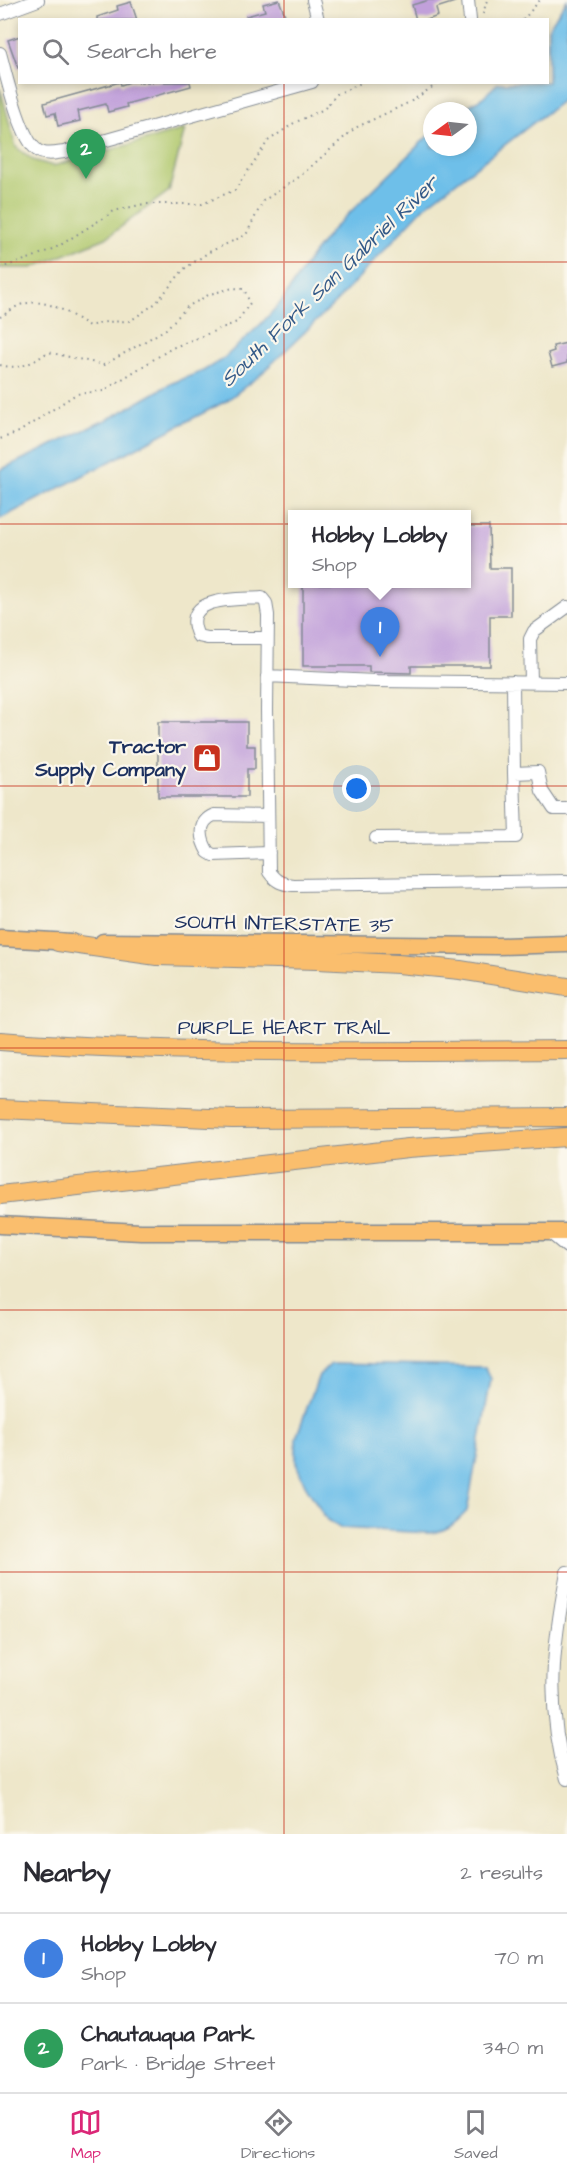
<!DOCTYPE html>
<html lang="en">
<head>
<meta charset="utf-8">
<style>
	body { margin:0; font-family:"Architects Daughter",sans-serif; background:#f7f7f7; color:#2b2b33 }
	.compass { position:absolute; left:423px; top:102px; width:54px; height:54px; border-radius:50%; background:#fff; box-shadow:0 3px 9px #0003; rotate:255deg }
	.you { position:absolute; left:357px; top:789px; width:21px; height:21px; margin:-15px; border:4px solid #fff; border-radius:50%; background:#1a73e8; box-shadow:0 0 0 9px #1a73e833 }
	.badge { display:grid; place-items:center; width:39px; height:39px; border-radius:50%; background:#db2777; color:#fff; font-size:20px; font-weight:700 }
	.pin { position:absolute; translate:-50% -50px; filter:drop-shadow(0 2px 3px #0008) }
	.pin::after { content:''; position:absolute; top:32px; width:21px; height:18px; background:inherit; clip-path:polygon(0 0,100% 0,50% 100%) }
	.popup { position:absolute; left:288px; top:510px; width:183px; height:78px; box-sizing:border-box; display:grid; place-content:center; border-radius:0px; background:#fff; filter:drop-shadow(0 2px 4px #0005); font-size:20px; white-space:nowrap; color:#7c7c81 }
	.popup b { font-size:22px; color:#2b2b33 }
	.popup::after { content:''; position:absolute; left:50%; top:100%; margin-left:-12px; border:12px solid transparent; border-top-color:#fff }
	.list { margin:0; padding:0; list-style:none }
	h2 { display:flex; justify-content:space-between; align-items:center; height:78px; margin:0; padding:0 24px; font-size:26px }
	h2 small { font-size:20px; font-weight:400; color:#7c7c81 }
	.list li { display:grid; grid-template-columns:39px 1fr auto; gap:18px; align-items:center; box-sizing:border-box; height:90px; padding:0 24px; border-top:2px solid #e1e1e2 }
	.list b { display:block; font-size:22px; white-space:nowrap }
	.list p { margin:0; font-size:20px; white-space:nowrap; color:#7c7c81 }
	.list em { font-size:20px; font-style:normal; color:#7c7c81 }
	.icon { flex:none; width:33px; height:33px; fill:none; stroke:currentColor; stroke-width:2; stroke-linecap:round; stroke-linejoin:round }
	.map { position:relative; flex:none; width:567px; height:1834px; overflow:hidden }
	.search { position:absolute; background:#fff; box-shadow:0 3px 9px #0003; left:18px; right:18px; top:18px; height:66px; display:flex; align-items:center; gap:15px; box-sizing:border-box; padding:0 21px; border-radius:0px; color:#7c7c81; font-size:22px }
	.sheet { height:258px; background:#fff }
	nav { display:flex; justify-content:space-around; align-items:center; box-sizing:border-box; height:84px; border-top:2px solid #e1e1e2; background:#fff; font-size:16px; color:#7c7c81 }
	nav a { display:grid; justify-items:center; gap:3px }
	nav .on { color:#db2777 }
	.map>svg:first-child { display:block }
</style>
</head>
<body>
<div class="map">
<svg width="567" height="1834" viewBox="0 0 567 1834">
	<rect width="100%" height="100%" fill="#fbf7ec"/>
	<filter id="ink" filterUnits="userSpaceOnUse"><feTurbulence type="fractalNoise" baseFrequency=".0167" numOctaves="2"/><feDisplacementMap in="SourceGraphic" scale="12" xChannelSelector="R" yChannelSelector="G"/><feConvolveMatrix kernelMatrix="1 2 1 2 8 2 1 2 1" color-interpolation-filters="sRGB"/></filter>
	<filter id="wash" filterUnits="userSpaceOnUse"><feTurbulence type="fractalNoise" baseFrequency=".008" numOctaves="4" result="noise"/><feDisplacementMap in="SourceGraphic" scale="24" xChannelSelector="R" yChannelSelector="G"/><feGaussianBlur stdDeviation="1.35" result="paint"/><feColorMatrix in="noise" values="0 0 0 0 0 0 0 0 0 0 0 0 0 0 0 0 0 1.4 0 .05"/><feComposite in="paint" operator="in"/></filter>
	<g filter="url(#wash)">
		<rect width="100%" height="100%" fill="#eee7ca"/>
		<!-- green -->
		<path fill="#b0c86d" stroke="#667c66" stroke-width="1.5" d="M0,88L16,147L33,160L53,166L185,129L169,191L106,238L32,268H0Z"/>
		<!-- water -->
		<path fill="#6ebfe9" stroke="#4477a4" stroke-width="1.5" d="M567,0V97L424,207L336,302L259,376L226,401L0,519V470L116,415L170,384L203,371L223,359L261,324L282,301L310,258L332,230L432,132V147H468V111H460L482,98L498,83L548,82V28Z
			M331,1364L485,1367L491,1379L467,1511C455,1524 446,1532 428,1533L340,1528L327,1520L305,1485L296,1463V1438L319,1375Z"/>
		<g id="blocks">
			<!-- building -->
			<path fill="#c1a0da" d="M279,0L287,20H246V16L265,11L263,4Z
				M429,0H455V2L436,8L438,16L427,20H416L412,5Z
				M131,2L137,20H97V17L118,10L117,6Z
				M20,36V68H18L8,40Z
				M120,82L121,85L130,82H190L191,86L126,104L127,107L108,112L106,104L78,111L80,121L58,126L55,113L47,115L44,103Z
				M567,343V363L552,367L548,353L554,351L553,346Z
				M467,526H489L490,568H511V616H490V666H411V673L369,672V666H303V584H467Z
				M158,722H247V746H255V769H247V797H158Z"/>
		</g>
	</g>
	<g filter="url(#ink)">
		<use href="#blocks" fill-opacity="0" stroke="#848b94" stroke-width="1.5"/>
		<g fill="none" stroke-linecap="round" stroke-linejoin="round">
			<!-- minor casing -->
			<g stroke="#848b94" stroke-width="14">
				<path id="minor" d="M313,0L318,20
					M468,0L470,20
					M0,14L38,0
					M0,53C6,74 20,138 37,150C44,156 56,153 64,152L312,82
					M267,638H207L198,636C179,595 237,600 262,598L266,603L268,615L267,710L269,872C276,882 282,884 293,885L567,881
					M267,676L375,681L567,683
					M513,682L514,773
					M531,682L530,639L534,631L567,607
					M268,816L214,815C197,822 200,839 208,852L213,855L269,853
					M376,838L516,837L514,773L538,772L542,791L554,809H567
					M549,1232L567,1247
					M567,1572C553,1645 545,1706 567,1779"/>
			</g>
			<!-- major casing -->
			<g stroke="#848b94" stroke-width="19">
				<path id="major" d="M0,938L71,942
					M103,942L497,946L567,944
					M0,1225L141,1232H567"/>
			</g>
			<!-- highway casing -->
			<g stroke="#848b94" stroke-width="20">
				<path id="highway" d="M58,942L157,956L317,960L398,964L460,970L567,987
					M0,1041C189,1055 378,1051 567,1050
					M0,1109L232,1119L567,1117
					M0,1195L408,1148L567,1137"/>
			</g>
			<!-- path -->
			<path stroke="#848b94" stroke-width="2" stroke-dasharray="1.5 4.5" stroke-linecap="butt" d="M483,14L487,0
				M523,20L540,0
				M0,268L31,258L59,246L114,211L144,204H202L235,190L268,141L294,123L324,109L337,94L363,82
				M0,317C6,314 13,308 20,305C46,296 68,313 89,326L106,322L130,321L156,303L184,269L209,252L246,235L263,201L299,177L355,128L410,102L440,82
				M0,365C20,370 31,364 48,352L104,365L166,329L187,307L210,294L233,288L244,289L250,303L237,322L172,348L103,391L76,394L19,432L0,439"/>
			<!-- minor -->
			<use href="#minor" stroke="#fff" stroke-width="12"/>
			<!-- major -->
			<use href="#major" stroke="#fabe6d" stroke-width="16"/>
			<!-- highway -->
			<use href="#highway" stroke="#fabe6d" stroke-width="18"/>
		</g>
	</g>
	<!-- grid -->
	<path fill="none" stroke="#c8321e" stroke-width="1.5" stroke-opacity="0.55" d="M284,0V20M284,82V1834M0,262H567M0,524H567M0,786H567M0,1048H567M0,1310H567M0,1572H567"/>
	<!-- icons -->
	<defs>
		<g id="shop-square" transform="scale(1.5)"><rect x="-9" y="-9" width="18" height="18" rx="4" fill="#c8321e" stroke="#fbf7ec"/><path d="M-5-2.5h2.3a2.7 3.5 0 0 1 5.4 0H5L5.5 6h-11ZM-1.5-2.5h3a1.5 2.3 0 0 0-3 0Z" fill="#fff"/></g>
	</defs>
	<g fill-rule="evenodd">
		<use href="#shop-square" x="207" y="758"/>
	</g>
	<g text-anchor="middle" stroke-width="4.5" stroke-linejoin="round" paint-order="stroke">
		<!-- poi labels -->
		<g font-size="20" font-weight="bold" fill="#1b2f5e" stroke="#fbf7ec" text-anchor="end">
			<text x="186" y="753">Tractor<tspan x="186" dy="23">Supply Company</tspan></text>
		</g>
		<!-- street labels -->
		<g font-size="20" fill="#1b2f5e" stroke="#fbf7ec">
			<text transform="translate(284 923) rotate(1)" y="7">SOUTH INTERSTATE 35</text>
			<text x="284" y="1034">PURPLE HEART TRAIL</text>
		</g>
		<!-- water labels -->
		<g font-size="21" font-style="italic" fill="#345a88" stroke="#fbf7ec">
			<text transform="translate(329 281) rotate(-44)" y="7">South Fork San Gabriel River</text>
		</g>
	</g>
</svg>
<svg class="compass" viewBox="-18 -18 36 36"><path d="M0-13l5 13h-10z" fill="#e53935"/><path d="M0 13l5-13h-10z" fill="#7c7c81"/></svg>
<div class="you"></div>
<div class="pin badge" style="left:380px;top:657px;background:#3f7fe0">1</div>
<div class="popup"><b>Hobby Lobby</b>Shop</div>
<div class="pin badge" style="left:86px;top:179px;background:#2e9e5b">2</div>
<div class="search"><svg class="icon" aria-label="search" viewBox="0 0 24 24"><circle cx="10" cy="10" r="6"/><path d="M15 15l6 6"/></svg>Search here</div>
</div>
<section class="sheet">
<h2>Nearby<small>2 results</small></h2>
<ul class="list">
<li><span class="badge" style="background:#3f7fe0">1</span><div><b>Hobby Lobby</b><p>Shop</p></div><em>70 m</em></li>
<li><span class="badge" style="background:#2e9e5b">2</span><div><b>Chautauqua Park</b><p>Park · Bridge Street</p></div><em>340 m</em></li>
</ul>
</section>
<nav>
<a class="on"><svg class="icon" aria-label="map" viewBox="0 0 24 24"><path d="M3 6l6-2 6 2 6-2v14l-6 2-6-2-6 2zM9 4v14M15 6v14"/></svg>Map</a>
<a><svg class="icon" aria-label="directions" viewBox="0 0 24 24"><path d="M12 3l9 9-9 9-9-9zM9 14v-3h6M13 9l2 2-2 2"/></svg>Directions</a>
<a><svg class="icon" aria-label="saved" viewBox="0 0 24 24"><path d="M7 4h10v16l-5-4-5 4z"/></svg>Saved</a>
</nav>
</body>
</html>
